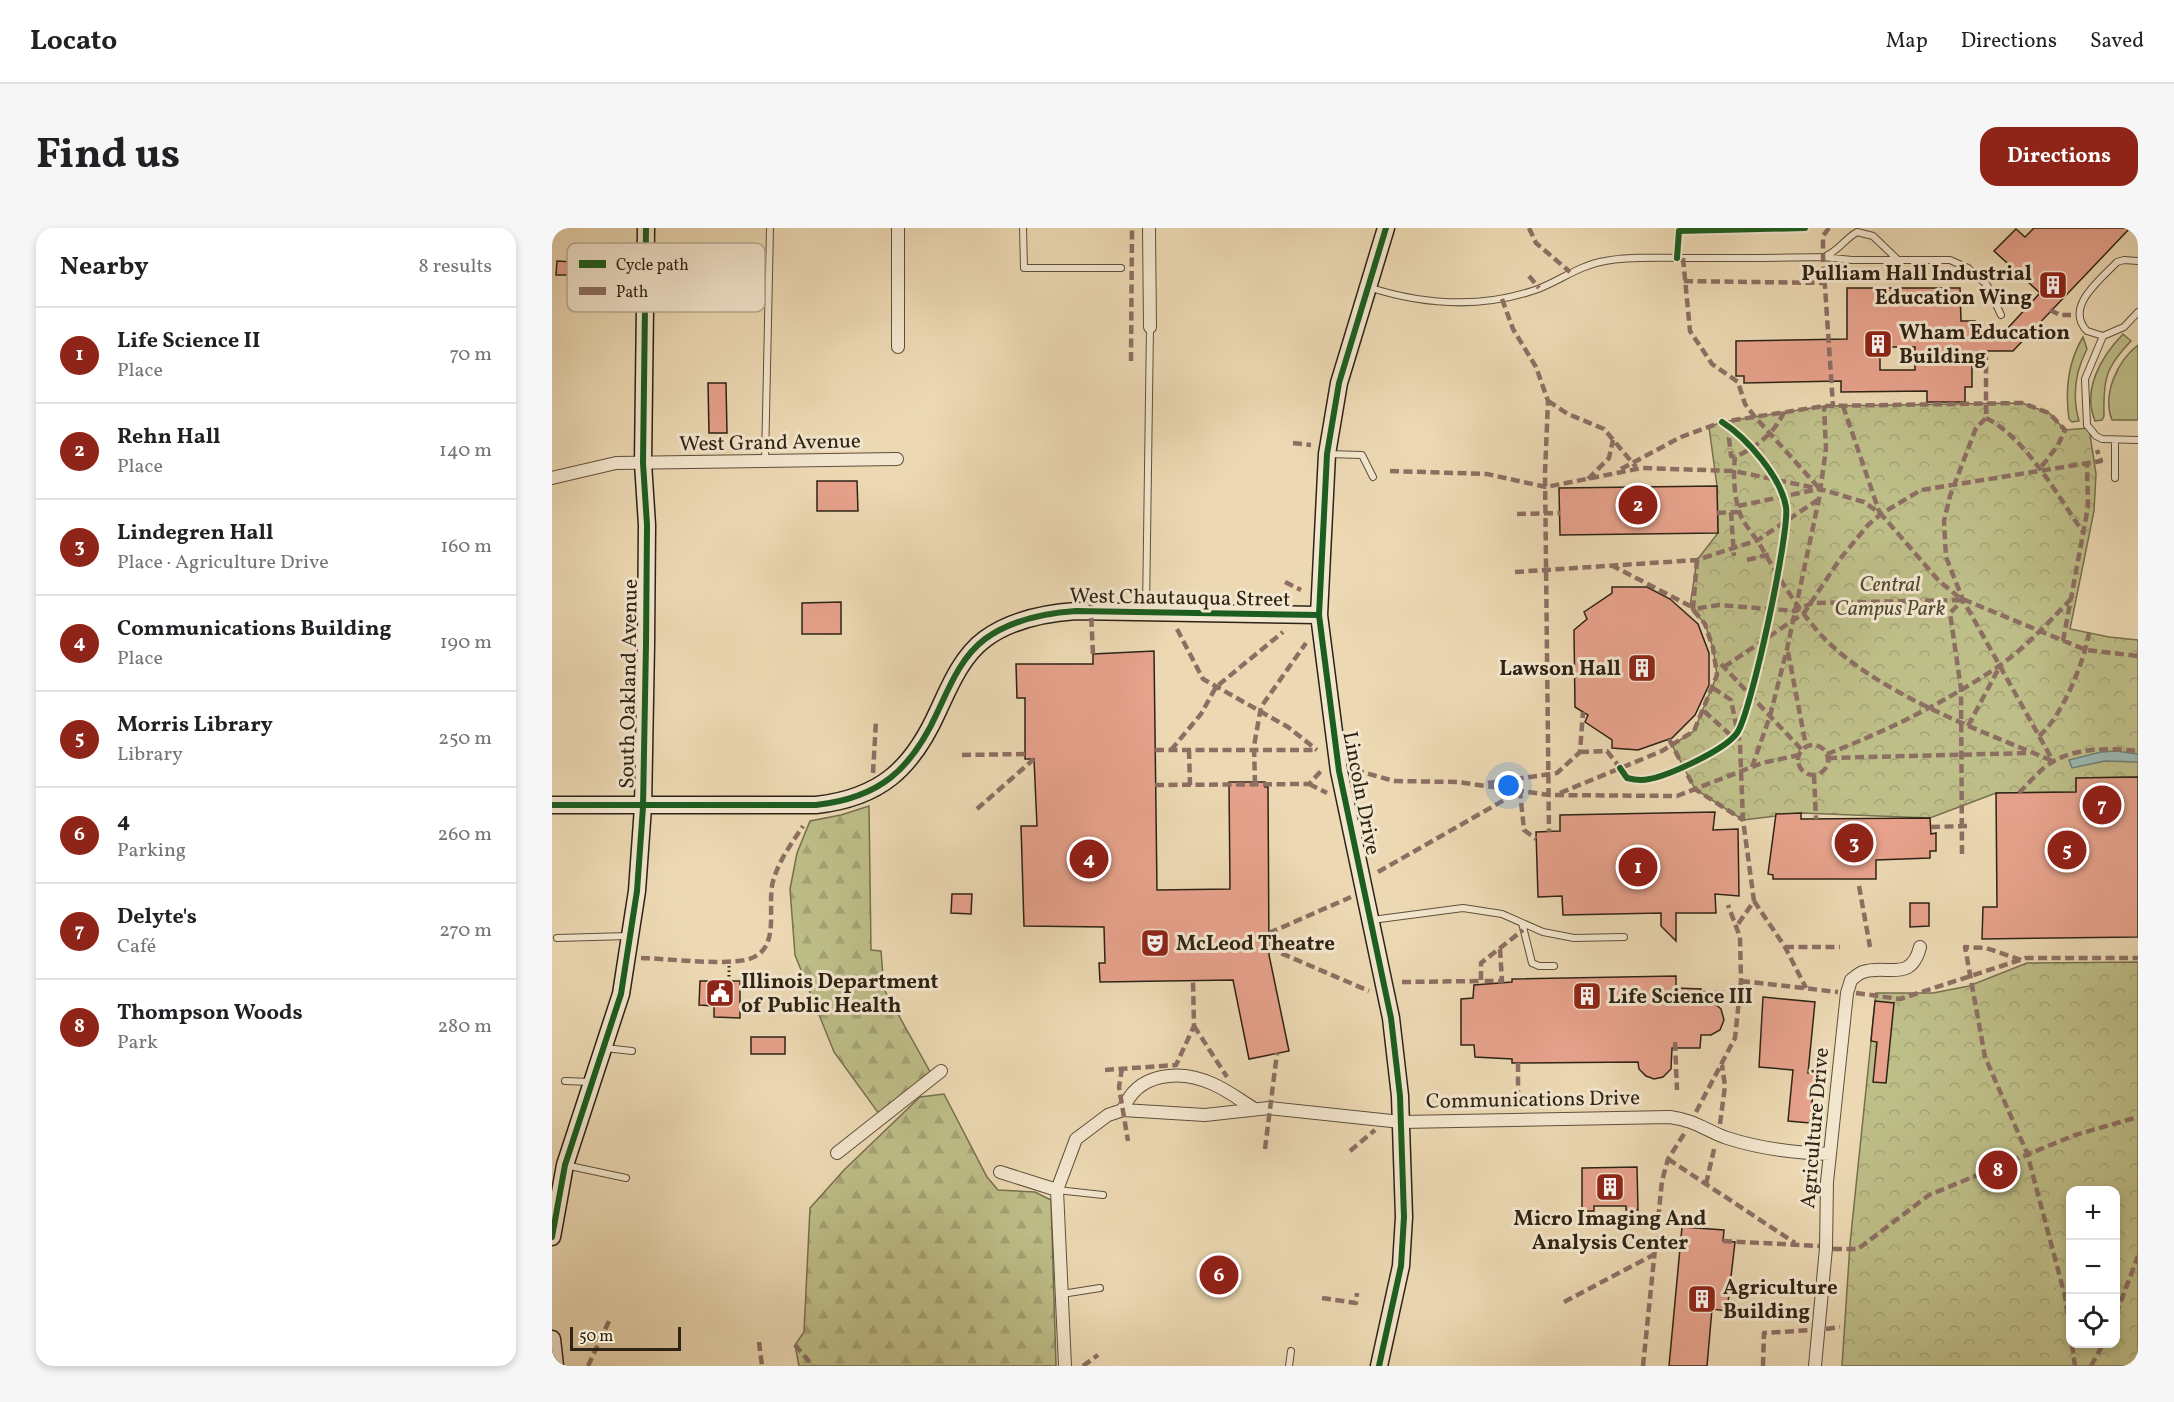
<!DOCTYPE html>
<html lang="en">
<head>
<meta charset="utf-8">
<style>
	body { margin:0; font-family:Vollkorn,serif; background:#f6f6f6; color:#202124 }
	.controls { position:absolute; right:18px; bottom:18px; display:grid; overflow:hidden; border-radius:12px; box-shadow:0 3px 9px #0003 }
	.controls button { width:54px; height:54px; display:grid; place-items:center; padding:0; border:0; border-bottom:2px solid #e0e0e0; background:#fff; color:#202124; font:30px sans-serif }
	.scale { position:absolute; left:18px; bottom:15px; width:111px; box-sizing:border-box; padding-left:6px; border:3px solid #2e2315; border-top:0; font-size:16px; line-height:21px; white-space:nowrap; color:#2e2315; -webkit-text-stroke:4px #f3e6ce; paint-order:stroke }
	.you { position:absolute; left:957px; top:558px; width:21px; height:21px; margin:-15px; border:4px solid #fff; border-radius:50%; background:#1a73e8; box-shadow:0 0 0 9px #1a73e833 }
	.badge { display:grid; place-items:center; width:39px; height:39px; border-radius:50%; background:#8f2418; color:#fff; font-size:20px; font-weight:700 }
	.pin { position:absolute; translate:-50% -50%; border:3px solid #fff; box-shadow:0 2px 6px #0006 }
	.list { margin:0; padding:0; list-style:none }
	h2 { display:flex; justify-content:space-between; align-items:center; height:78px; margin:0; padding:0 24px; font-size:26px }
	h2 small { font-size:20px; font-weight:400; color:#757577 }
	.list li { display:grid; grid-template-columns:39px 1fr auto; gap:18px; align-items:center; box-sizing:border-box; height:96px; padding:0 24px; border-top:2px solid #e0e0e0 }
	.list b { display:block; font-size:22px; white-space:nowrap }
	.list p { margin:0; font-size:20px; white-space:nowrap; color:#757577 }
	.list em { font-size:20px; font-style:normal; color:#757577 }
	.icon { flex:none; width:33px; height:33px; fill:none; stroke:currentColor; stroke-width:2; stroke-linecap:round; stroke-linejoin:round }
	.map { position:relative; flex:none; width:1586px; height:1138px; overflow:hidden; border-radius:18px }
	header { display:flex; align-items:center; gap:36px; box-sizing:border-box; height:84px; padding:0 30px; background:#fff; border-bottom:2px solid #e0e0e0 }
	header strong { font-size:28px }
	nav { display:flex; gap:33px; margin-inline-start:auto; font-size:21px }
	.intro { display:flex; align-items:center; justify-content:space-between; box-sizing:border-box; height:144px; padding:0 36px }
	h1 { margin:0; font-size:42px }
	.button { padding:15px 27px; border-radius:18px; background:#8f2418; color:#fff; font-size:21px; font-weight:700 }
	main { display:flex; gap:36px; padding:0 36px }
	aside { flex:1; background:#fff; border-radius:18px; box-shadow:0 3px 9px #0003 }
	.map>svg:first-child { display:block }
</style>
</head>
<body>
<header>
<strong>Locato</strong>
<nav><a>Map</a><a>Directions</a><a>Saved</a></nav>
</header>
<div class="intro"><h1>Find us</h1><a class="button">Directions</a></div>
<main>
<aside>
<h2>Nearby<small>8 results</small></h2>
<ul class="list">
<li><span class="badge">1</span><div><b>Life Science II</b><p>Place</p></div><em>70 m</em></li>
<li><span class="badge">2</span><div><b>Rehn Hall</b><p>Place</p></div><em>140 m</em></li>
<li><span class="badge">3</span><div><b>Lindegren Hall</b><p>Place · Agriculture Drive</p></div><em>160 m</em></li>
<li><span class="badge">4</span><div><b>Communications Building</b><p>Place</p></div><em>190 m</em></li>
<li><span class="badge">5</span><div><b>Morris Library</b><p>Library</p></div><em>250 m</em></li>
<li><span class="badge">6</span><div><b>4</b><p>Parking</p></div><em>260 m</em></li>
<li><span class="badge">7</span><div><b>Delyte's</b><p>Café</p></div><em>270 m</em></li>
<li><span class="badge">8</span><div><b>Thompson Woods</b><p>Park</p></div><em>280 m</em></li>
</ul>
</aside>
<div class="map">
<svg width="1586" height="1138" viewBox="0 0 1586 1138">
	<defs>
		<pattern id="forest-firs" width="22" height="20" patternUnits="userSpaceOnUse" patternTransform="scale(1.5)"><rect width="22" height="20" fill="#bebe88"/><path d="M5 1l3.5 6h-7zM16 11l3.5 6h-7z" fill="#a4a374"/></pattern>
		<pattern id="park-crowns" width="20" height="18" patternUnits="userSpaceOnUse" patternTransform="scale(1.5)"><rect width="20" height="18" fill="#bebe88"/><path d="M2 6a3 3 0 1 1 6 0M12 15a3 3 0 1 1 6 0" fill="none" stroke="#a4a374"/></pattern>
	</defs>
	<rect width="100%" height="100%" fill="#ecd9b3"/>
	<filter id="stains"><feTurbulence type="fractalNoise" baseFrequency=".00333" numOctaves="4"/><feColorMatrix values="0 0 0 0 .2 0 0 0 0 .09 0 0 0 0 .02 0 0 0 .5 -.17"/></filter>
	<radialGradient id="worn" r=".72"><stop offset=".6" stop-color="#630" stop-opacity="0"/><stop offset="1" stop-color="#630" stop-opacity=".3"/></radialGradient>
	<!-- green -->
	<path fill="#bebe88" stroke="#76704e" stroke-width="1.5" d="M1571,106L1579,113C1553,140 1551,152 1552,188L1550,192L1543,193C1530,161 1549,129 1571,106Z
		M1531,109L1535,121C1523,144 1520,168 1527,193L1520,194L1517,191C1513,163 1516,134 1531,109Z
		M1586,117V192H1560C1550,167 1565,133 1586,117Z"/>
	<!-- forest -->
	<path fill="url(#forest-firs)" stroke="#76704e" stroke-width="1.5" d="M317,578L319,722L329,723L332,761L381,849L330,890L282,824L243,727L238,661L245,625L258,593L289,587Z
		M392,866L435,949L446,962L483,964L499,972L504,1138H247L243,1117L252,1104L258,980L292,942L368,869Z"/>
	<!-- park -->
	<path fill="url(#park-crowns)" stroke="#76704e" stroke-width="1.5" fill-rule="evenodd" d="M1470,175L1497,185L1513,202L1537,200L1544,246L1542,283L1518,401L1557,409L1586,412V549L1524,550V564L1444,565L1378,590L1249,585L1191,592L1143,561L1120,517L1142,503L1165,447L1161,420L1153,396L1138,378L1145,332L1166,305L1165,258L1157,199L1170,194L1272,178Z
		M1586,734V1138H1290L1298,1016L1324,765H1381L1417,758L1475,735ZM1518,962H1564V1116H1518Z"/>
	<!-- water -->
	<path fill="#9ab9b3" stroke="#6f7d74" stroke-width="1.5" d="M1564,523L1586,526V534L1553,533L1520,540L1517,532L1549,524Z"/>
	<!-- building -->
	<path fill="#e7a28c" stroke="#2e2315" stroke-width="1.5" fill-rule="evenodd" d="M1482,0H1578L1461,123H1425V135H1420V159H1413V174H1375V163L1289,164V153L1192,155V148H1184V113L1295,111V60H1408L1409,93H1423V102H1454L1488,65L1442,23L1464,1L1473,9ZM1328,119H1363V142H1328Z
		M5,33L21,34V47H4Z
		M156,155H174L175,205H157Z
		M265,253H305L306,283H265Z
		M1165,258L1166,305L1008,307L1007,260Z
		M1060,359H1095L1118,371L1146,396L1157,425V457L1143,487L1120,510L1086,522L1060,520V512L1033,494L1036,487L1023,479L1022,402L1035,391L1032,384L1060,365Z
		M289,374V406H250V375Z
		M602,423L605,662L678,661L677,554H713V559H716L717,727L737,823L697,831L681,752L548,754L547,735H553L552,699L472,698L469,598H485L482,531H473V470H465L464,436H541V426Z
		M1586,549V709L1430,711L1431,679H1445L1444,565L1524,564V550Z
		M1163,584L1161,602L1186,601L1187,668L1163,666L1164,685H1124V713L1109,698V685L1011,687L1010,668L986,669L984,604L1008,603V587Z
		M1249,585V591L1378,590L1379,606L1384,605V623H1378V630L1324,632V651H1221V647L1216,646L1224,586Z
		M400,666H420L419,686L399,685Z
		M1358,675H1377V698L1358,699Z
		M1124,748V760L1149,761L1148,776H1163L1169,781L1172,792L1168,802L1159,807H1149L1148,820H1120L1119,841L1111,849L1102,851L1094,848L1087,841L1086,834L960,835V831L923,829L922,817H909V771L921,770L922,757L960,754V751Z
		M148,753H188V790L162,789V778L147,777Z
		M1211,769L1263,774L1256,845H1263L1258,895L1236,893L1241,842L1207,839Z
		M1323,773L1342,775L1334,855L1321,854L1325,814L1319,813Z
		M199,809H233V826H199Z
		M1085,939L1086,982H1074V978H1042V983H1030V940Z
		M1130,999L1172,1002L1171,1013L1183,1014L1175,1083L1160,1081L1155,1138H1117Z"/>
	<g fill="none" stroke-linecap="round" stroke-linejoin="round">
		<!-- lane casing -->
		<g stroke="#5e503c" stroke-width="8">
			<path id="lane" d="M471,0L472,40H569
				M1274,28C1287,22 1293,11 1305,4L1321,8L1346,32
				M1586,33L1572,32L1565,34C1548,52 1512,79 1535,103L1551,108L1572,99L1586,84
				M816,59C872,77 930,81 986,61C1009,52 1028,37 1053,33C1079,28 1108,30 1135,30C1180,30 1226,30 1271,29L1300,32H1398L1416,40L1435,57L1449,87
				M1551,108L1533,151L1535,197L1544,208L1550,211L1586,212
				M775,226L810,227L821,249
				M213,233L218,0
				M1563,250V212
				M594,382L598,99
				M820,692L911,680L950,686L991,704L1022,710L1072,709
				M970,695L980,735L987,738H1002
				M5,710L76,708
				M53,820L80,823
				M13,853L39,854
				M13,937L74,950
				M505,962L551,967
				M510,1066L548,1060
				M737,1138L739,1123"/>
		</g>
		<!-- street casing -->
		<g stroke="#5e503c" stroke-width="14">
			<path id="street" d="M597,0L598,99
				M346,119V0
				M0,250L64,235L345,231
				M571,882C585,844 628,841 661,856C675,862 688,872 701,880
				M285,925L389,843
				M448,944L505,962
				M513,1138L505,962L524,911L556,887L571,882L653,887L717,880L849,894L1118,889C1146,893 1152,902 1175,910C1209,921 1243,925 1278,926
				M1263,1138L1274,1020L1275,954L1295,765L1299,752C1303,749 1307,745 1311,744C1335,736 1359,755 1368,719"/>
		</g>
		<!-- secondary casing -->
		<g stroke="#2e2315" stroke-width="19">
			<path id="secondary" d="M0,577H264C328,570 360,541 386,483C398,457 410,428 433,411C459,392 494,385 524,383L767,387
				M0,1009L13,937L69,766L85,663L91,579L94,416L95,297L91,235L94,0
				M0,1111L3,1138
				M827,1138L849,1038L852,989L848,868L839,790L787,543L767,387L775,226L787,155L834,0"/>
		</g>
		<!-- path -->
		<path stroke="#2e2315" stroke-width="3" stroke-dasharray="1.5 3" stroke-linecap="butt" d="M177,753V733"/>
		<!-- lane -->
		<use href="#lane" stroke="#f3e6ce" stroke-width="6"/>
		<!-- street -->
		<use href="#street" stroke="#f3e6ce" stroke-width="12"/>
		<!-- secondary -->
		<use href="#secondary" stroke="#f3e6ce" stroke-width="16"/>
		<!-- quiet -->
		<path stroke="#8d6e63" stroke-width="4.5" stroke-dasharray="9 4.5" stroke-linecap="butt" d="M977,0L984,15L1018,44
			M1277,0L1271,8V29L1281,178
			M1131,30L1138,103L1160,136L1186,154L1193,176L1203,189L1268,261
			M977,48L987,60
			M1132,53L1273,55
			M950,71L961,101L984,139L996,173L993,245L997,604
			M1498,82L1508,87H1519
			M1434,123V190L1424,200L1398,268L1392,293L1394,329L1411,372L1501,533
			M579,133L580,0
			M996,173L1016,186L1052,201L1084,239
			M1291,178L1328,286
			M1232,184C1222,206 1204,219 1183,229C1181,245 1182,267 1187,283C1191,296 1204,309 1211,322C1228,352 1247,383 1270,408C1324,465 1429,503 1501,533
			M1434,190C1473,209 1506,268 1531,304
			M741,215L759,217
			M1183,229L1179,228L1177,210L1184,198
			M1069,241L1129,209L1170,194L1272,178L1470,175L1497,185L1513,202L1506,217L1487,242
			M838,243L935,246L994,259L1090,240L1182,243L1268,261L1312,274L1329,286L1387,353L1408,370L1534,422L1586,428
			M1036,251L1057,230L1061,212
			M1186,278L1262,262
			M1179,284L1182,328
			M1165,285L1186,284
			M965,286L1008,285
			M1145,332L1141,381L1167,377L1244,383L1260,375L1411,372
			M1195,332L1218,326
			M963,344L1145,332L1206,312L1267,271
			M733,354L749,362
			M538,363L541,426
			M625,401L651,451L736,499L765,522
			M1511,413L1536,279L1535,235
			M1236,424L1254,518
			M1169,436L1250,522
			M1172,439L1252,385L1288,331L1316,297L1329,286L1369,262L1549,233L1545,222
			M1161,460L1179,472L1188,516L1191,592L1202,673L1184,699
			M1152,483L1185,513
			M1416,498L1448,438
			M1487,508C1510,489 1532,434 1537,405
			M1117,511L1143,561L1191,592
			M1246 532a15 15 0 1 1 30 0a15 15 0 1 1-30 0Z
			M603,522H765
			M619,522L649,486L664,459L731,404
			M637,522L638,557
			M1028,524L1055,523L1068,540
			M1275,526C1335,503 1394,474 1447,438C1473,420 1496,395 1518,372
			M410,527L473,526
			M1276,530L1477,525
			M1200,539L1218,488L1235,421L1267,271L1274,221L1272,178
			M803,542L842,553L906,554L997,567L1125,568L1210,535L1247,527
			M321,545L324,493
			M1262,547L1264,591
			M936,555L1005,545L1028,524L1031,484
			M703,556L702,518L709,479L754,415
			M757,556L775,565
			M603,557L757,556L770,542
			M1008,565L1110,523L1142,503L1165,447L1161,420L1153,396L1138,378L1061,338
			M1467,565C1477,555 1489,540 1502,533C1527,519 1559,520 1586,523
			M425,581L482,531
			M1379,599L1415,598
			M1410,626L1409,461L1398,385L1411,372
			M826,644L968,563L972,602L984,611
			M1307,658L1318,719
			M1202,673L1233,719L1254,760
			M717,705L799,669
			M1233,719H1288
			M717,720L817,763
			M948,721L950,753H929V735L971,702
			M89,730C121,731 155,736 186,733C235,729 212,678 222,650C228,631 240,615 251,598
			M1469,732L1434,720L1413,719L1433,829L1475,925L1513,1068L1518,1106
			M1189,753L1286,764
			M850,754L929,753
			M1149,765L1188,764
			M1304,765L1348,771L1474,730H1586
			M642,798L675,849
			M1123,814L1125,862
			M966,835V864
			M570,840L567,859L576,913
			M553,842L624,837L642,798L641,753
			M1144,884L1183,810L1189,753L1188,709L1176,677
			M1168,896L1173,858L1170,837
			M713,921L725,825
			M798,923L823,902
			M1116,931L1243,1015
			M1154,956L1163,917
			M1171,1013L1267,1018
			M1281,1021H1306L1377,967L1523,907L1586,889
			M770,1070L804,1075L805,1065
			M1012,1074L1103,1026
			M1564,1086L1586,1028
			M1274,1101L1288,1099
			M207,1114L210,1138
			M1520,1116L1523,1138
			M243,1117L261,1138
			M36,1138L58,1091
			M531,1138L546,1127
			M1091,1138L1110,953L1116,931L1134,903
			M1211,1138L1212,1105L1260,1102
			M1539,1138L1551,1116"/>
		<!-- cycleway casing -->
		<g stroke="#f3e6ce" stroke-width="10">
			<path id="cycleway" d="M1125,30L1127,3L1253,0
				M1068,540L1075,550C1079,551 1085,552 1089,552C1110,552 1173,522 1185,505C1199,486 1238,303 1234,279C1229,249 1195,210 1170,194
				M0,577H264C328,570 360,541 386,483C398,457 410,428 433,411C459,392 494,385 524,383L767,387
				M0,1009L13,937L69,766L85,663L91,579L94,416L95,297L91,235L94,0
				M827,1138L849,1038L852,989L848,868L839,790L787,543L767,387L775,226L787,155L834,0"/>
		</g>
		<!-- cycleway -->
		<use href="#cycleway" stroke="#1b5e20" stroke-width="6"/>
	</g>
	<!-- icons -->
	<defs>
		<g id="building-square" transform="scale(1.5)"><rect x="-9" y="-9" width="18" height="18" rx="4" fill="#8f2418" stroke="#f3e6ce"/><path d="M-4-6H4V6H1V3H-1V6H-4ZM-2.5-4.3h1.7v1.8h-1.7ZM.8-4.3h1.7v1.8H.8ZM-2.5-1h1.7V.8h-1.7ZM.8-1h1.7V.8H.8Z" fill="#fff"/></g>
		<g id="theatre-square" transform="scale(1.5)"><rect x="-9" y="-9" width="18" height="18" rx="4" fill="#8f2418" stroke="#f3e6ce"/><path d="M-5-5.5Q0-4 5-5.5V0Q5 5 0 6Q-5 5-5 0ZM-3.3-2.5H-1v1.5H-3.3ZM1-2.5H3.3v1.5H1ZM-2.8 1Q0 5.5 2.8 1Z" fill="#fff"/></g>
		<g id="civic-square" transform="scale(1.5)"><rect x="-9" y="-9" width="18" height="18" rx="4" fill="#8f2418" stroke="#f3e6ce"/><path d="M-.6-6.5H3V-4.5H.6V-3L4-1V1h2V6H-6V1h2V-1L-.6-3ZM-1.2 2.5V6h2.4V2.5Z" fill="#fff"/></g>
	</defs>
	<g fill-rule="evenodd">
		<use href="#building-square" x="1501" y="57"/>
		<use href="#building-square" x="1326" y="116"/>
		<use href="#building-square" x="1090" y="440"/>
		<use href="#theatre-square" x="603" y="715"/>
		<use href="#civic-square" x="168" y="765"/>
		<use href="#building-square" x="1035" y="768"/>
		<use href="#building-square" x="1058" y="959"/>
		<use href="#building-square" x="1150" y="1071"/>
	</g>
	<g text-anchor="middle" stroke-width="6" stroke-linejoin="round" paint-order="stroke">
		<!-- poi labels -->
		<g font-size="21" font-weight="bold" fill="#2e2315" stroke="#f3e6ce" text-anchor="start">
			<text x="1480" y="52" text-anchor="end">Pulliam Hall Industrial<tspan x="1480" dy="24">Education Wing</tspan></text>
			<text x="1347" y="111">Wham Education<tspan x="1347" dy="24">Building</tspan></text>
			<text x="1069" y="447" text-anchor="end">Lawson Hall</text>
			<text x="624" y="722">McLeod Theatre</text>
			<text x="189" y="760">Illinois Department<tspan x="189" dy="24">of Public Health</tspan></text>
			<text x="1056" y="775">Life Science III</text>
			<text x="1058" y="997" text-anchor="middle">Micro Imaging And<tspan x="1058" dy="24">Analysis Center</tspan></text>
			<text x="1171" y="1066">Agriculture<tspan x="1171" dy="24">Building</tspan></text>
		</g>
		<!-- street labels -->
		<g font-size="21" fill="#2e2315" stroke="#f3e6ce">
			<text transform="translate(218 214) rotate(-1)" y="7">West Grand Avenue</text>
			<text transform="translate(628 369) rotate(1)" y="7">West Chautauqua Street</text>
			<text transform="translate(76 456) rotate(-89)" y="7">South Oakland Avenue</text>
			<text transform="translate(810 565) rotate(79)" y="7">Lincoln Drive</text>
			<text transform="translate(981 871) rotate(-1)" y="7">Communications Drive</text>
			<text transform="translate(1262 900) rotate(-85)" y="7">Agriculture Drive</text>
		</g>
		<!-- park labels -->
		<g font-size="21" font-style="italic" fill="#524a32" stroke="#f3e6ce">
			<text x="1338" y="363">Central<tspan x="1338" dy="24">Campus Park</tspan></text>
		</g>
	</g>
	<!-- legend -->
	<rect x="15" y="15" width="198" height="69" rx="9" fill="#f3e6ce" stroke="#b8ac96" stroke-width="1.5"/>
	<rect x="27" y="32" width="27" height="8" fill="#1b5e20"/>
	<rect x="27" y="59" width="27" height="8" fill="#8d6e63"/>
	<g font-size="16" fill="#2e2315">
		<text x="64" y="42">Cycle path</text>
		<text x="64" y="69">Path</text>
	</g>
	<rect width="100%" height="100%" filter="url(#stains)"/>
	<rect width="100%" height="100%" fill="url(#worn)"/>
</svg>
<div class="controls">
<button>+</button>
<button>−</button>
<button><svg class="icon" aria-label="locate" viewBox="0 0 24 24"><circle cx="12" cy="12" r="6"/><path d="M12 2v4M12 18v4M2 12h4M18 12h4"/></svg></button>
</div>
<div class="scale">50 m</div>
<div class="you"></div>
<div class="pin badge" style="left:1086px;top:639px">1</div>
<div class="pin badge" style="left:1086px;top:277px">2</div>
<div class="pin badge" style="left:1302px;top:615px">3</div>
<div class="pin badge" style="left:537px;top:631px">4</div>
<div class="pin badge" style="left:1515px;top:622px">5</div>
<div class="pin badge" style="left:667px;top:1047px">6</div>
<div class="pin badge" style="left:1550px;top:577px">7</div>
<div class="pin badge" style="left:1446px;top:942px">8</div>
</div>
</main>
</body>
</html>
